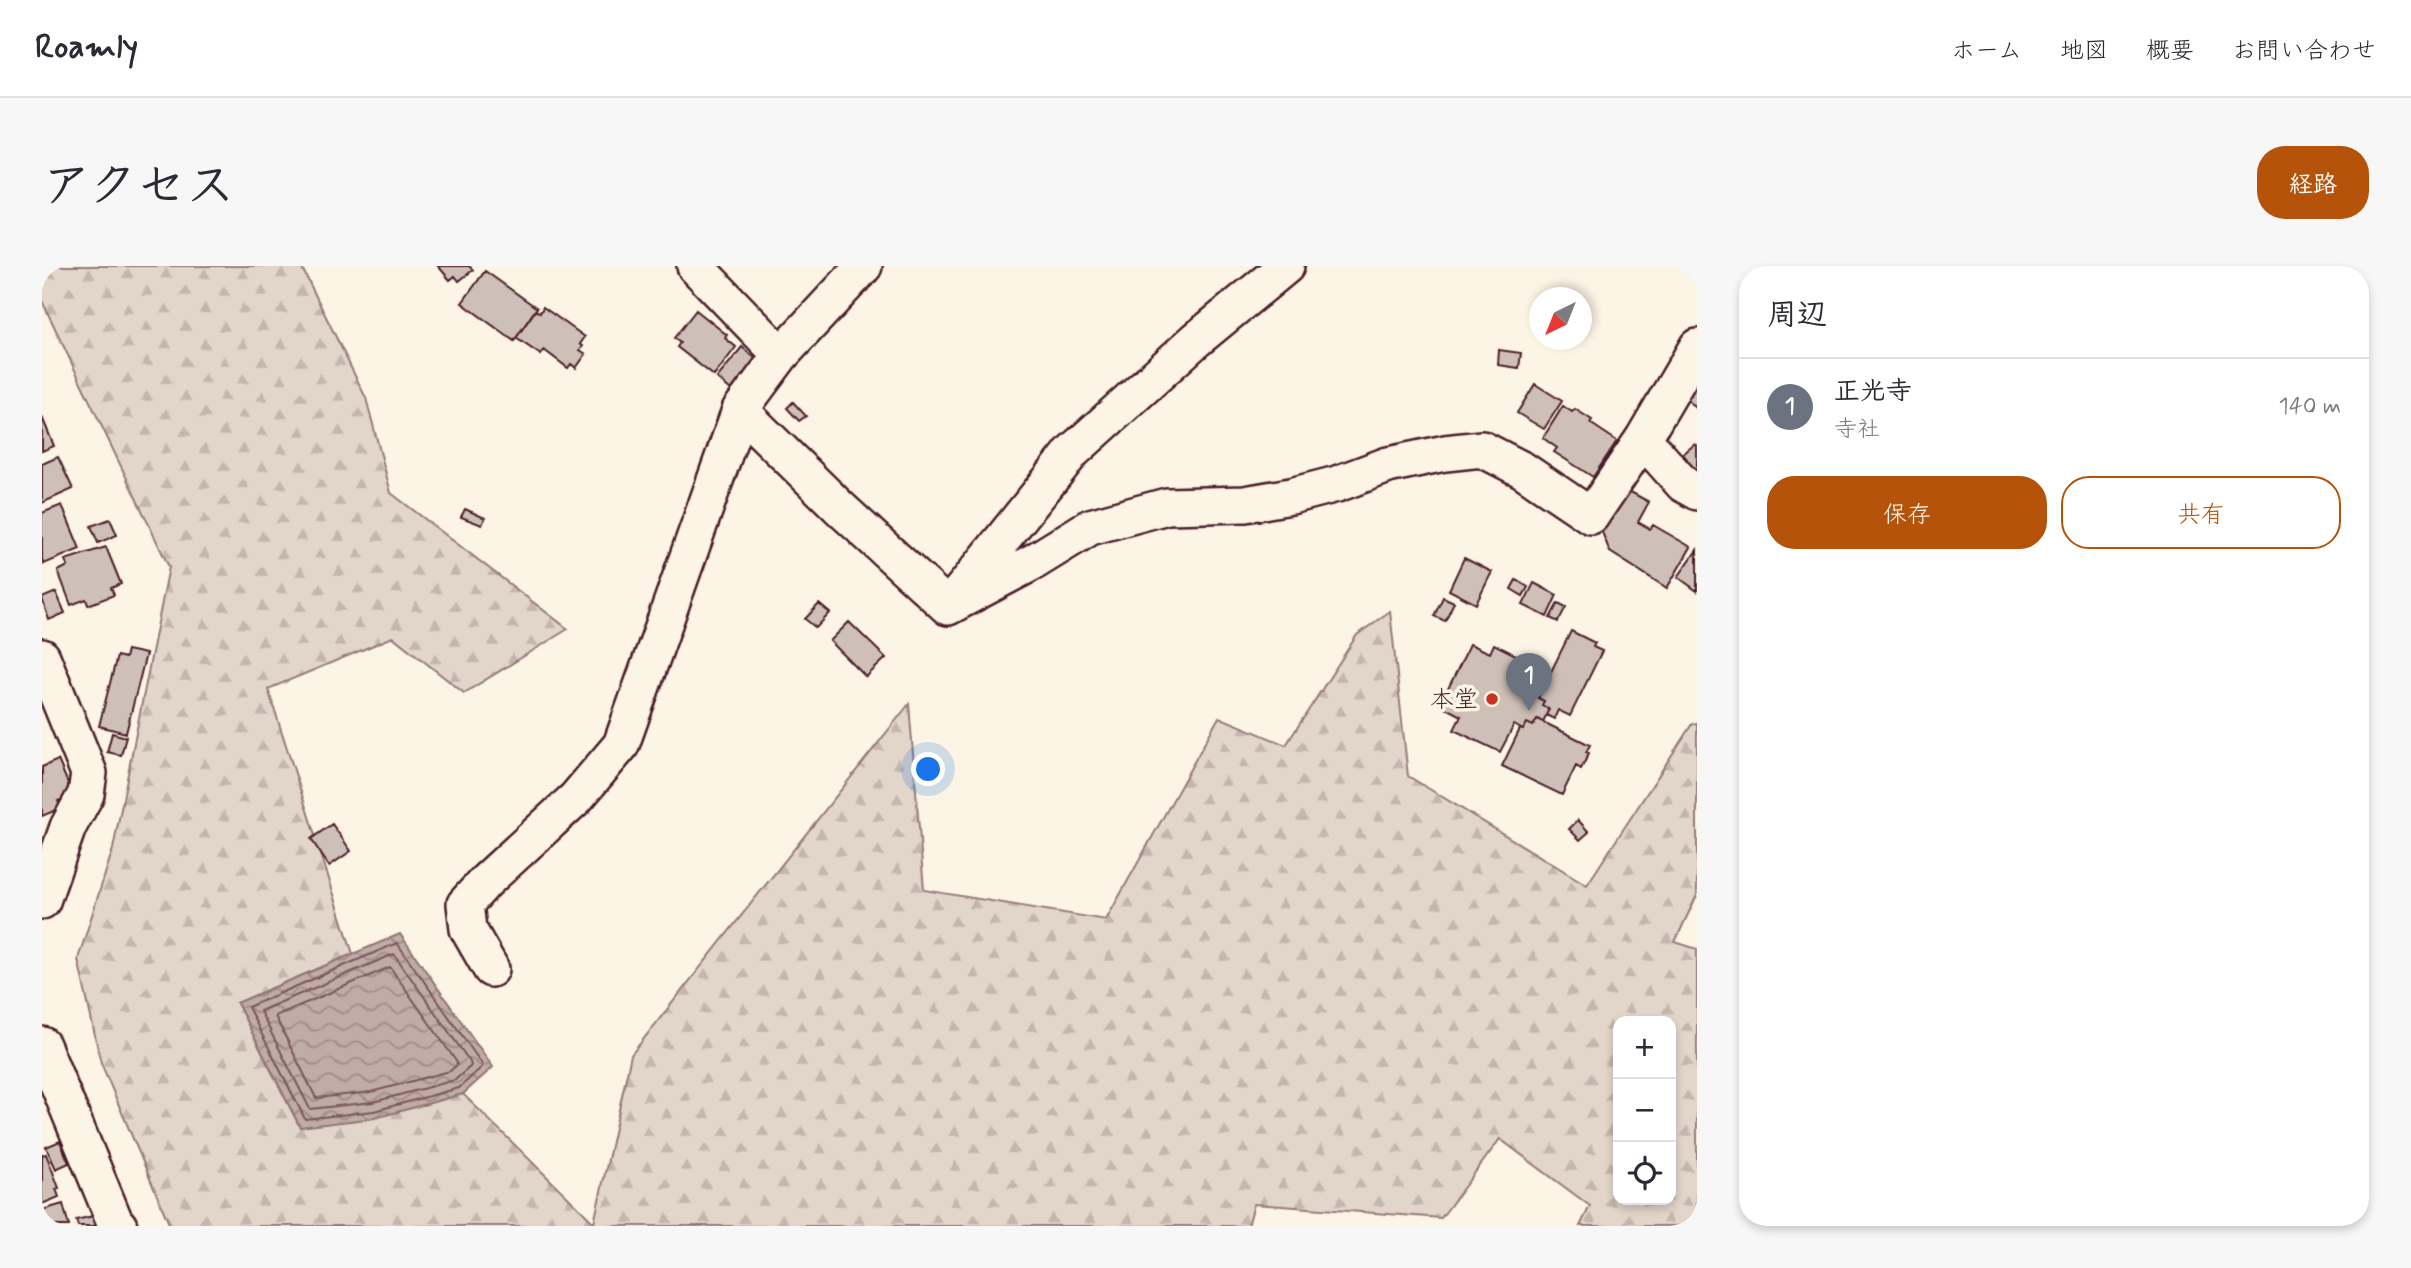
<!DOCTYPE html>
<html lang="ja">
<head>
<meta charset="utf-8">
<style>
	body { margin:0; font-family:Mynerve,"Klee One",sans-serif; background:#f7f7f7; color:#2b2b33 }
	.controls { position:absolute; right:21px; bottom:21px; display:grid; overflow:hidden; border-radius:14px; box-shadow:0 4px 10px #0003 }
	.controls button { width:63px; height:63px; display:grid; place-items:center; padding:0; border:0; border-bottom:2px solid #e1e1e2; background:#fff; color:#2b2b33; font:35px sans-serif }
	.compass { position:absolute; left:1487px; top:21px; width:63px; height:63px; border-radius:50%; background:#fff; box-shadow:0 4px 10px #0003; rotate:223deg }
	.you { position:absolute; left:887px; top:504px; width:24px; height:24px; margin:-18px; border:5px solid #fff; border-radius:50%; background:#1a73e8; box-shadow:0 0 0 10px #1a73e833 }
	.badge { display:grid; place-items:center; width:46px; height:46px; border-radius:50%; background:#b45309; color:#fff; font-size:23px; font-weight:700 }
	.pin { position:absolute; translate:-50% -58px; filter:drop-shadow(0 2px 4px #0008) }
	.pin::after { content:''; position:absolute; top:37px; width:24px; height:21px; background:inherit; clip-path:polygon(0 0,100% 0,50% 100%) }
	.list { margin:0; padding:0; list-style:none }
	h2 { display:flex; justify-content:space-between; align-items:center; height:91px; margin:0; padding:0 28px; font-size:30px }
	h2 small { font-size:23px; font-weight:400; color:#7c7c81 }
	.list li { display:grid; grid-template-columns:46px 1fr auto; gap:21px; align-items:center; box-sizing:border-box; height:98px; padding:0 28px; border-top:2px solid #e1e1e2 }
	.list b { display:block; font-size:26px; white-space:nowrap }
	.list p { margin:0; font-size:23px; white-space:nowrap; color:#7c7c81 }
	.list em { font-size:23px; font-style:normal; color:#7c7c81 }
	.actions { display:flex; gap:14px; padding:21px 28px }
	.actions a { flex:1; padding:16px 0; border:2px solid #b45309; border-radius:28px; text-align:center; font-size:24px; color:#b45309 }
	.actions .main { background:#b45309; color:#fff }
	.icon { flex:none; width:38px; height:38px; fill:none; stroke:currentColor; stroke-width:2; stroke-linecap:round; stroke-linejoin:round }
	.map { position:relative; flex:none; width:1655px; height:960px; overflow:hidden; border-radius:28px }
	header { display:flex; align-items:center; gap:42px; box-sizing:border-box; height:98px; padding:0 35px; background:#fff; border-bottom:2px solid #e1e1e2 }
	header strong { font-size:33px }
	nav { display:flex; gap:38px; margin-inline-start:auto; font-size:24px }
	.intro { display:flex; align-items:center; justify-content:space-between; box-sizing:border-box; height:168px; padding:0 42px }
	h1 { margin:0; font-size:49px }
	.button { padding:18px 32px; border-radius:28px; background:#b45309; color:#fff; font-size:24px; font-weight:700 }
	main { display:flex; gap:42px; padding:0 42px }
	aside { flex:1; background:#fff; border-radius:28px; box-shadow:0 4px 10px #0003 }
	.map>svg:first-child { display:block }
</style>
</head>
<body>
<header>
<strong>Roamly</strong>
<nav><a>ホーム</a><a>地図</a><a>概要</a><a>お問い合わせ</a></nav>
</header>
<div class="intro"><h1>アクセス</h1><a class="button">経路</a></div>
<main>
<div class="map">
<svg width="1655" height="960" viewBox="0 0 1655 960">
	<defs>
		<pattern id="forest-firs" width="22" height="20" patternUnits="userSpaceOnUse" patternTransform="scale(1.75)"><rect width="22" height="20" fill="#e2d5ca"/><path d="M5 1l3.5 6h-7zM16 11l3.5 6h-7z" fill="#c3b6ae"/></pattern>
		<pattern id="water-waves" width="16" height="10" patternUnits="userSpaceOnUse" patternTransform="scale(1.75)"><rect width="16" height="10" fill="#c0aca5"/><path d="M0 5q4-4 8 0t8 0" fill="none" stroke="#9e8b87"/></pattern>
	</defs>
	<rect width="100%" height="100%" fill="#fcf5e5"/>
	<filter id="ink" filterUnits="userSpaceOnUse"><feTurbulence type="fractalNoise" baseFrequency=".0143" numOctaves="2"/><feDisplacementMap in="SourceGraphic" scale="14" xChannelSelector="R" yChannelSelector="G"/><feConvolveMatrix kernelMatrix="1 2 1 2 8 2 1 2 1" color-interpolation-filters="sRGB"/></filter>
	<g filter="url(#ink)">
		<!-- forest -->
		<path fill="url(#forest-firs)" stroke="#967a7a" stroke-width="2" fill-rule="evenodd" d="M0,0H256L261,4L324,132L349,227L526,363L422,427L351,371L226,423L311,688L195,737L258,861L421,828L552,957L589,789L867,438L882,624L1064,654L1177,451L1244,479L1315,369L1348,345L1366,510L1545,619L1650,458L1655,457V629L1633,676L1655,683V960H1538L1548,940L1458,873L1399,952L1212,938L1206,960H128L59,797L36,693L71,583L127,301L0,35ZM1576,755H1629V934H1576Z"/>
		<!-- water -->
		<path fill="url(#water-waves)" stroke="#917474" stroke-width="2" d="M358,668L451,801L421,828L333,852L258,861L195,737Z"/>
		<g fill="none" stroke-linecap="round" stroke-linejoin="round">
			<!-- shore -->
			<path stroke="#79575c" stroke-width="2" d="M355,677L440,798V801L417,822L332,845L263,853L206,741Z
				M352,688L428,796L429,800L413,814L331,836L268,843L218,745Z
				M348,701L414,795L415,799L408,805L329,826L274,832L233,750Z"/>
		</g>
		<!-- building -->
		<path fill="#cfc0b7" stroke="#4a1f2b" stroke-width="2" d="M396,0H427L431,4L417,15L413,10L408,14Z
			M443,5L495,42L472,75L420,37Z
			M501,41L543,71L538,78L541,80L538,84L544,88L534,102L529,98L526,102L502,84L499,89L474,72L493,44L498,47Z
			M654,44L685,69L683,72L694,81L672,110L635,81L638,77L632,72Z
			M700,81L714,93L689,124L675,112Z
			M1457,84L1479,87L1477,102L1456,99Z
			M1655,105V143L1635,124Z
			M1493,118L1520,135L1502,163L1475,147Z
			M751,136L764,150L757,155L745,142Z
			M1521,140L1530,146L1533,143L1550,154L1548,157L1575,175L1551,211L1512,186L1515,182L1501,172Z
			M0,151L12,180L0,185Z
			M1653,178L1655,180V208L1643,195L1645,193L1641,188Z
			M16,191L31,223L0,237V198Z
			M1583,223L1607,236L1596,256L1608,263L1611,259L1649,281L1625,322L1568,286L1560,266Z
			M20,239L38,283L2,298L0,293V247Z
			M423,243L443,252L440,259L419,251Z
			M68,253L75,269L56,277L49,260Z
			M64,281L79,318L69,322L72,329L46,339L44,333L29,339L16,305L26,300L23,294Z
			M1655,284V325L1636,311Z
			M1422,292L1450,306L1434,338L1407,324Z
			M1474,314L1486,321L1481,330L1469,323Z
			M1492,317L1515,329L1505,351L1481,339Z
			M14,326L23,347L7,354L0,332Z
			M1401,331L1412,336L1403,355L1392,350Z
			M1516,337L1524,341L1516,356L1508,352Z
			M777,338L788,347L774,362L763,353Z
			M807,356L844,392L824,411L788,375Z
			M1529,365L1553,377L1551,381L1560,385L1528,450L1516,444L1512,453L1504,449L1507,443L1500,439L1502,435L1496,432Z
			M1428,378L1448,387L1452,378L1482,393L1478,402L1496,411L1493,416L1502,420L1496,432L1502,435L1500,439L1507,443L1501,456L1495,453L1491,460L1485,457L1481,464L1472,459L1458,486L1412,464L1419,450L1398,439Z
			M85,384L104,388L84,467L57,460L75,390L83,392Z
			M1495,453L1548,479L1544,486L1547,487L1539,503L1534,500L1520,529L1460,500L1478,463L1481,464L1485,457L1491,460Z
			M70,467L84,471L79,489L65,486Z
			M16,494L31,529L16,535L19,542L0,550V501Z
			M1536,554L1547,566L1538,574L1527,563Z
			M290,558L309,585L287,600L269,573Z
			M18,875L27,897L14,903L4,881Z
			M4,888L17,922L14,923L17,931L0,938V889Z
			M21,938L27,960H0V944Z
			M51,950L54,960H36L34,954Z"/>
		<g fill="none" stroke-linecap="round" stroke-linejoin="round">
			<!-- minor casing -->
			<g stroke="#4a1f2b" stroke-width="40">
				<path id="minor" d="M653,0L739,89
					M698,144L798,242L906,341L1031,185L1154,74L1244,0
					M1601,173L1641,218L1655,226
					M906,341L993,295L1048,261L1125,240L1203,238L1249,230L1295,218L1346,199L1403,187L1440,183L1481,204L1549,250L1601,173L1655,81
					M0,391L47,507L44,528L26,561L0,635
					M449,703L426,663L423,638L444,615L534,532L579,479L698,144L739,89L822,0
					M0,779L73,956L77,960"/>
			</g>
			<!-- minor -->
			<use href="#minor" stroke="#fcf5e5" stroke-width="35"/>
		</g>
	</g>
	<!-- markers -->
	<circle fill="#c8321e" stroke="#fcf5e5" stroke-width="2.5" cx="1450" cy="433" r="7"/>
	<g text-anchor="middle" stroke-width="7" stroke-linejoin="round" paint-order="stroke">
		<!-- poi labels -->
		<g font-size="24" fill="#4a1f2b" stroke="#fcf5e5" text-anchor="end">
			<text x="1436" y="441">本堂</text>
		</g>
	</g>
</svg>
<div class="controls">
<button>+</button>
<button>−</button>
<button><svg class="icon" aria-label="locate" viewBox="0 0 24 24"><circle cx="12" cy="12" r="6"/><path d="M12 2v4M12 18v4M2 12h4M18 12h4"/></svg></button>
</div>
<svg class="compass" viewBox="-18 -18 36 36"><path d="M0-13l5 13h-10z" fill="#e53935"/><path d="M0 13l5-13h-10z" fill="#7c7c81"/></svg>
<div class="you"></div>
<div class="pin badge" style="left:1487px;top:445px;background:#6b7280">1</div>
</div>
<aside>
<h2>周辺<small></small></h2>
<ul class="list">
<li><span class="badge" style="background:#6b7280">1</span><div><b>正光寺</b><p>寺社</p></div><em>140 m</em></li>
</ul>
<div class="actions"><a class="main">保存</a><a>共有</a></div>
</aside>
</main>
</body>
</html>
